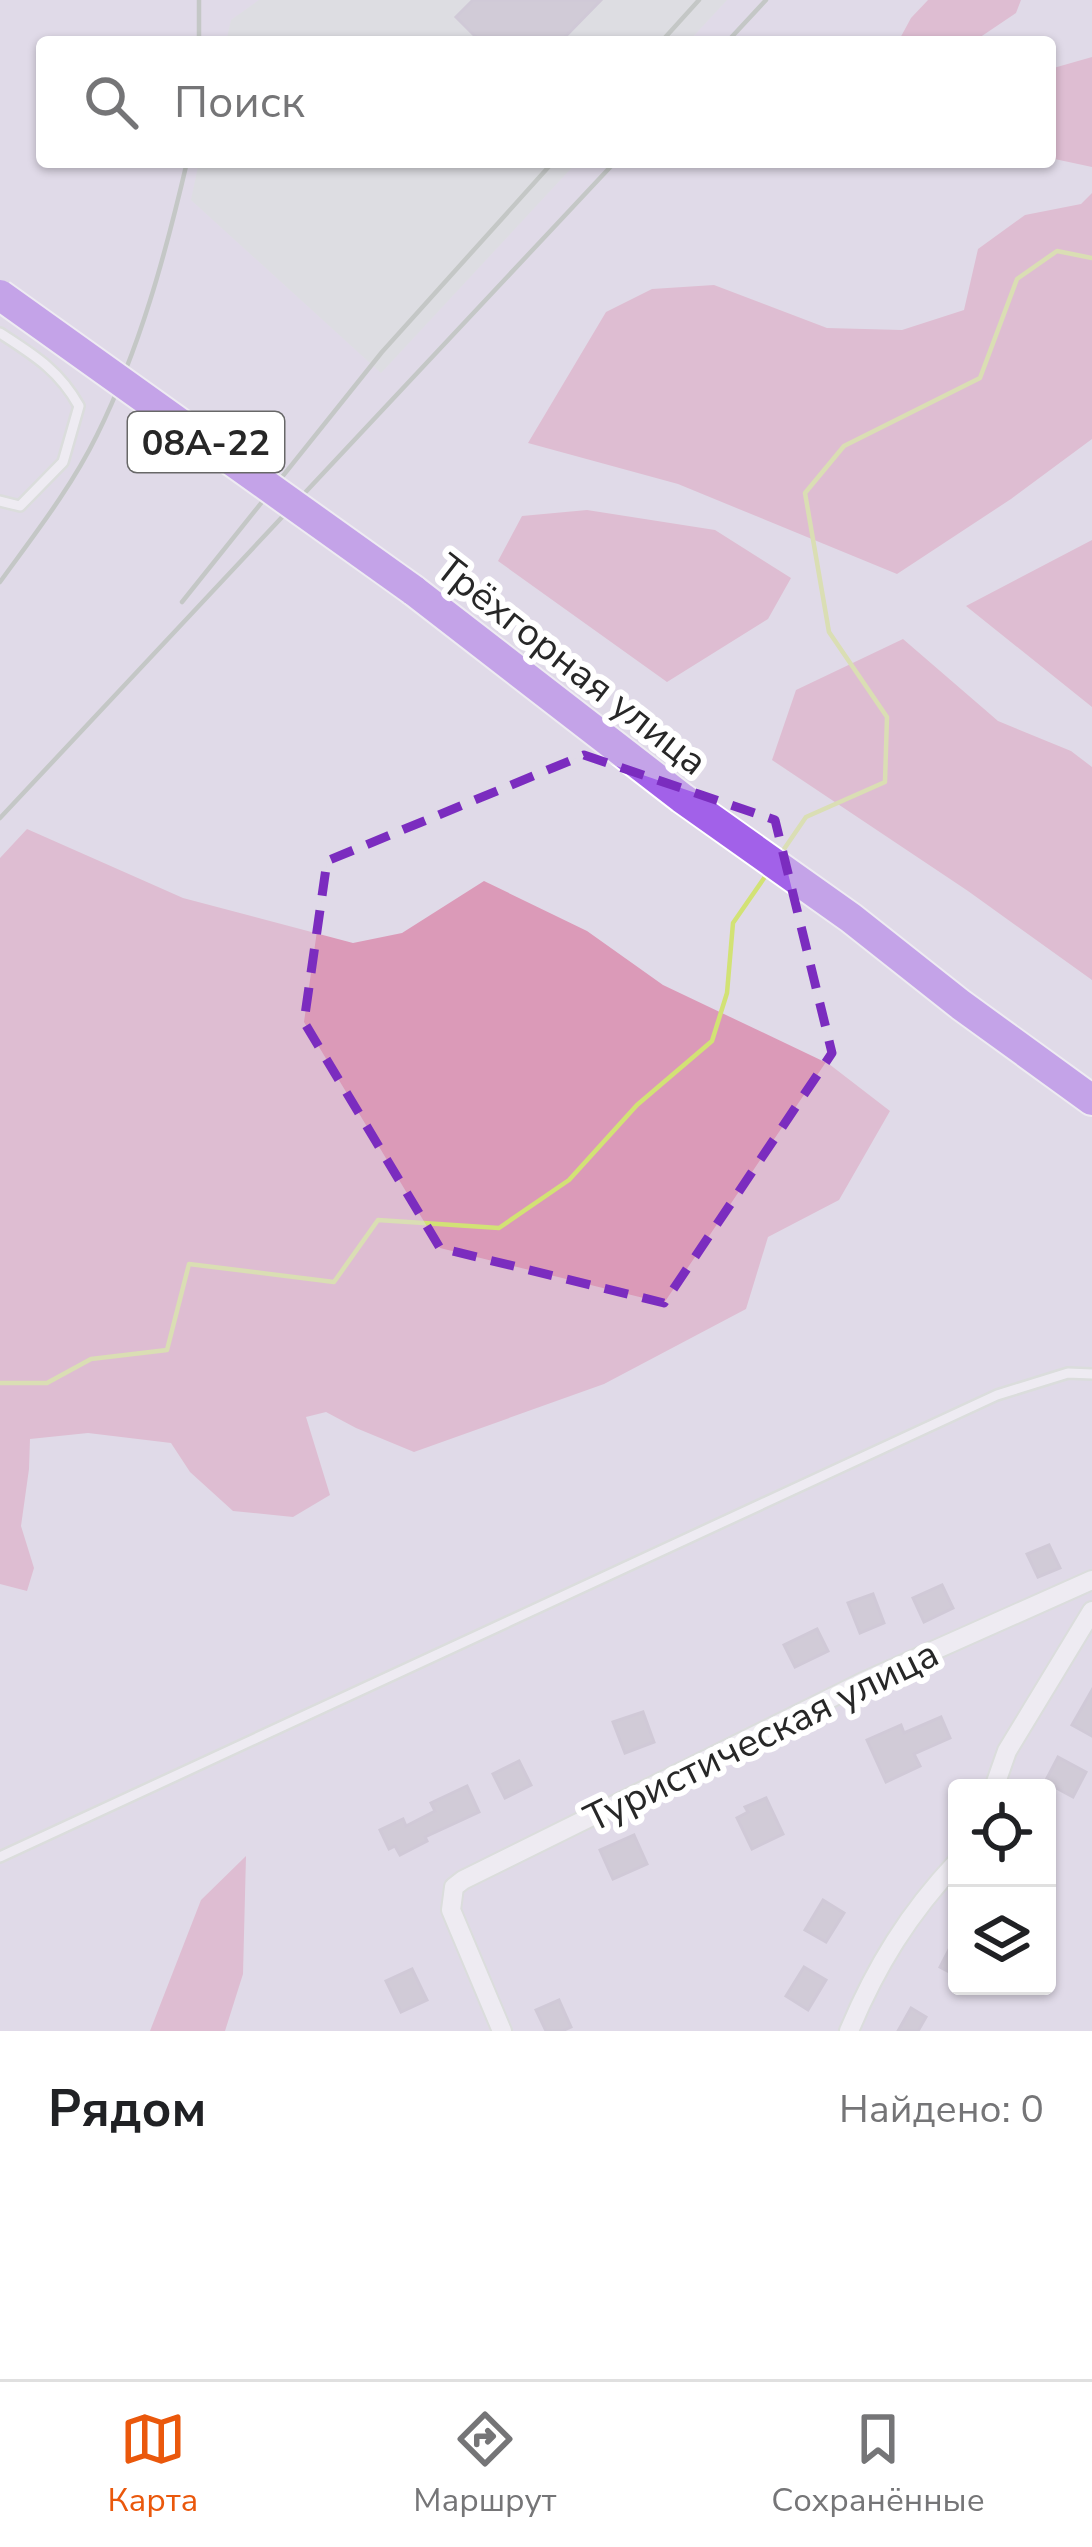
<!DOCTYPE html>
<html lang="ru">
<head>
<meta charset="utf-8">
<style>
	body { margin:0; font-family:"Nunito Sans",sans-serif; background:#f2f2f2; color:#202124 }
	.controls { position:absolute; right:36px; bottom:36px; display:grid; overflow:hidden; border-radius:12px; box-shadow:0 3px 9px #0004 }
	.controls button { width:108px; height:108px; display:grid; place-items:center; padding:0; border:0; border-bottom:3px solid #e0e0e0; background:#fff; color:#202124; font:60px sans-serif }
	.list { margin:0; padding:0; list-style:none }
	h2 { display:flex; justify-content:space-between; align-items:center; height:156px; margin:0; padding:0 48px; font-size:51px }
	h2 small { font-size:39px; font-weight:400; color:#757577 }
	.icon { flex:none; width:66px; height:66px; fill:none; stroke:currentColor; stroke-width:2; stroke-linecap:round; stroke-linejoin:round }
	.map { position:relative; flex:none; width:1092px; height:2031px; overflow:hidden }
	.search { position:absolute; background:#fff; box-shadow:0 3px 9px #0004; left:36px; right:36px; top:36px; height:132px; display:flex; align-items:center; gap:30px; box-sizing:border-box; padding:0 42px; border-radius:12px; color:#757577; font-size:45px }
	.sheet { height:348px; background:#fff }
	nav { display:flex; justify-content:space-around; align-items:center; box-sizing:border-box; height:168px; border-top:3px solid #e0e0e0; background:#fff; font-size:33px; color:#757577 }
	nav a { display:grid; justify-items:center; gap:6px }
	nav .on { color:#ea580c }
	.map>svg:first-child { display:block }
</style>
</head>
<body>
<div class="map">
<svg width="1092" height="2031" viewBox="0 0 1092 2031">
	<rect width="100%" height="100%" fill="#e0dae8"/>
	<!-- industrial -->
	<path fill="#dae1db" d="M259,0H727L688,42H226L231,20Z
		M199,162H577L381,373L191,200Z"/>
	<!-- green -->
	<path fill="#db9ab8" d="M928,0H1021L1016,13L973,42H898L911,18Z
		M1092,57V167L1050,158V69Z
		M1092,193V439L1011,499L897,574L678,484L528,443L606,312L652,289L714,285L827,328L902,330L964,310L978,249L1025,215L1081,204Z
		M587,510L715,530L791,578L768,619L667,682L498,561L522,516Z
		M1092,540V707L966,606Z
		M903,639L998,721L1071,751L1092,767V980L968,891L772,760L796,690Z
		M27,829L183,898L353,943L402,933L484,881L587,931L663,985L829,1064L890,1111L839,1200L768,1237L746,1309L604,1384L414,1452L356,1428L326,1412L306,1417L330,1495L293,1517L233,1511L190,1472L171,1443L88,1433L30,1439L29,1469L21,1526L34,1568L27,1591L0,1584V858Z
		M246,1856L243,1974L225,2031H150L201,1900Z"/>
	<g fill="none" stroke-linecap="round" stroke-linejoin="round">
		<!-- stream -->
		<path stroke="#d2e275" stroke-width="4.5" d="M782,852L806,817L885,782L887,717L829,632L805,493L844,446L980,378L1017,279L1057,251L1092,258
			M0,1383H47L91,1359L167,1350L189,1264L334,1282L378,1220L499,1228L569,1180L637,1105L712,1041L727,993L733,923L769,871"/>
	</g>
	<!-- building -->
	<path fill="#bfb8c4" stroke="#bcb4c3" stroke-width="3" d="M473,0H601L560,42H481L456,17Z
		M1049,1545L1060,1568L1038,1577L1027,1554Z
		M942,1585L953,1608L924,1622L913,1598Z
		M873,1594L884,1623L860,1633L848,1603Z
		M817,1629L828,1651L795,1667L784,1645Z
		M1092,1690V1736L1072,1725Z
		M643,1712L654,1742L625,1753L613,1722Z
		M941,1717L950,1738L914,1754L920,1766L886,1782L867,1740L901,1725L904,1733Z
		M1058,1757L1086,1772L1073,1797L1045,1782Z
		M519,1761L531,1785L505,1798L493,1774Z
		M467,1786L479,1812L425,1837L427,1841L400,1855L395,1846L389,1849L380,1830L403,1819L406,1826L435,1811L431,1803Z
		M766,1798L783,1834L752,1849L737,1818L748,1812L745,1807Z
		M634,1835L647,1864L613,1879L600,1850Z
		M823,1900L844,1913L826,1942L805,1930Z
		M957,1934V1976L940,1967Z
		M804,1967L826,1980L808,2010L786,1996Z
		M412,1969L427,2000L401,2012L386,1981Z
		M559,2000L571,2027L562,2031H546L536,2010Z
		M911,2008L926,2017L918,2031H898Z"/>
	<g fill="none" stroke-linecap="round" stroke-linejoin="round">
		<!-- service casing -->
		<g stroke="#d4dfcf" stroke-width="14">
			<path id="service" d="M0,333C34,355 59,370 79,406L63,462L20,506L0,501
				M0,1857L997,1395L1068,1373L1092,1374"/>
		</g>
		<!-- minor casing -->
		<g stroke="#d4dfcf" stroke-width="22">
			<path id="minor" d="M994,1788L1007,1751L1092,1611
				M502,2031L451,1910L454,1887L463,1880L863,1682L1092,1580
				M849,2031C876,1966 909,1913 957,1862"/>
		</g>
		<!-- trunk casing -->
		<g stroke="#fff" stroke-width="34">
			<path id="trunk" d="M413,590L682,798L851,918L961,1005L1092,1100"/>
		</g>
		<!-- service -->
		<use href="#service" stroke="#fff" stroke-width="9"/>
		<!-- minor -->
		<use href="#minor" stroke="#fff" stroke-width="18"/>
		<!-- trunk -->
		<use href="#trunk" stroke="#a261e9" stroke-width="30"/>
		<!-- rail -->
		<path stroke="#a2b09d" stroke-width="4.5" d="M199,0V42
			M661,42L699,0
			M727,42L766,0
			M0,582C34,535 71,488 97,435C140,348 165,256 187,162
			M182,602L382,352L553,162
			M0,818L615,162"/>
		<!-- trunk-bridge casing -->
		<g stroke="#fff" stroke-width="34" stroke-linecap="butt">
			<path id="trunk-bridge" d="M0,295L413,590"/>
		</g>
		<!-- trunk-bridge -->
		<use href="#trunk-bridge" stroke="#a261e9" stroke-width="30"/>
	</g>
	<!-- marked area -->
	<path d="M0 0H1092V2031H0ZM584,755L775,820L832,1053L664,1303L440,1248L304,1022L327,861Z" fill="#e0dae8" fill-opacity=".55" fill-rule="evenodd"/>
	<path fill="none" stroke="#7b2cbf" stroke-width="9" stroke-dasharray="24 15" stroke-linejoin="round" d="M584,755L775,820L832,1053L664,1303L440,1248L304,1022L327,861Z"/>
	<g text-anchor="middle" stroke-width="12" stroke-linejoin="round" paint-order="stroke">
		<!-- shield labels -->
		<rect fill="#fff" stroke="#686868" stroke-width="3" x="128" y="412" width="156" height="60" rx="9"/>
		<g font-size="36" font-weight="bold" fill="#272727">
			<text x="206" y="455">08А-22</text>
		</g>
		<!-- street labels -->
		<g font-size="39" fill="#272727" stroke="#fff">
			<text transform="translate(572 664) rotate(38)" y="14">Трёхгорная улица</text>
			<text transform="translate(761 1735) rotate(-26)" y="14">Туристическая улица</text>
		</g>
	</g>
</svg>
<div class="controls">
<button><svg class="icon" aria-label="locate" viewBox="0 0 24 24"><circle cx="12" cy="12" r="6"/><path d="M12 2v4M12 18v4M2 12h4M18 12h4"/></svg></button>
<button><svg class="icon" aria-label="layers" viewBox="0 0 24 24"><path d="M12 4l9 5-9 5-9-5zM3 14l9 5 9-5"/></svg></button>
</div>
<div class="search"><svg class="icon" aria-label="search" viewBox="0 0 24 24"><circle cx="10" cy="10" r="6"/><path d="M15 15l6 6"/></svg>Поиск</div>
</div>
<section class="sheet">
<h2>Рядом<small>Найдено: 0</small></h2>
<ul class="list">
</ul>
</section>
<nav>
<a class="on"><svg class="icon" aria-label="map" viewBox="0 0 24 24"><path d="M3 6l6-2 6 2 6-2v14l-6 2-6-2-6 2zM9 4v14M15 6v14"/></svg>Карта</a>
<a><svg class="icon" aria-label="directions" viewBox="0 0 24 24"><path d="M12 3l9 9-9 9-9-9zM9 14v-3h6M13 9l2 2-2 2"/></svg>Маршрут</a>
<a><svg class="icon" aria-label="saved" viewBox="0 0 24 24"><path d="M7 4h10v16l-5-4-5 4z"/></svg>Сохранённые</a>
</nav>
</body>
</html>
